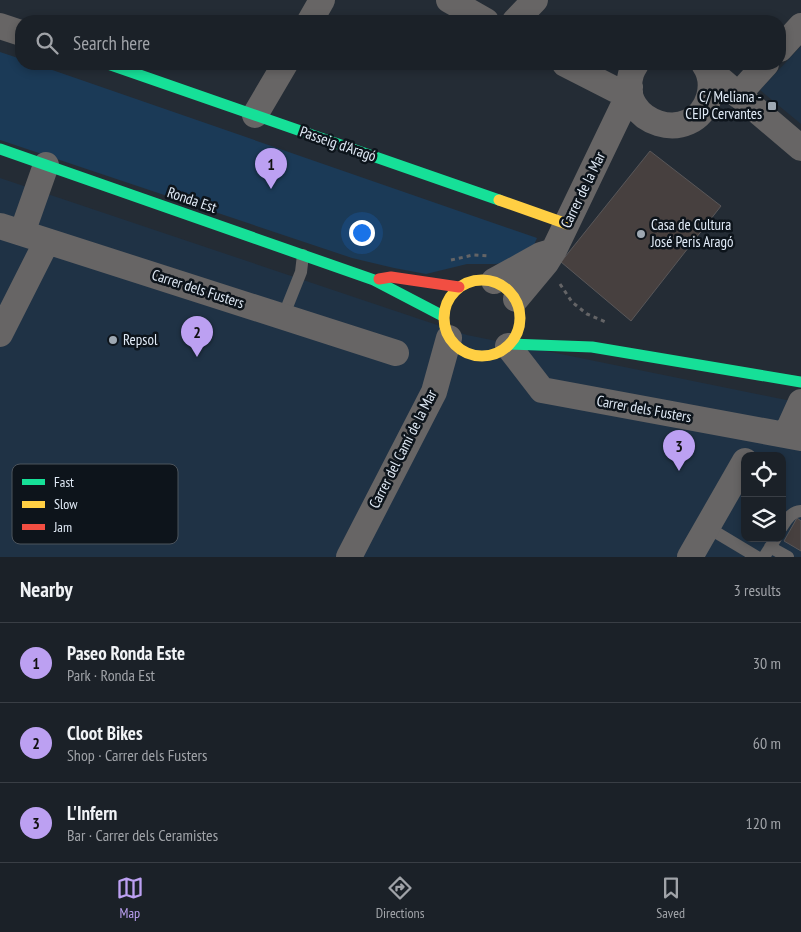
<!DOCTYPE html>
<html lang="en">
<head>
<meta charset="utf-8">
<style>
	body { margin:0; font-family:"PT Sans Narrow",sans-serif; background:#242930; color:#f1f3f6 }
	.controls { position:absolute; right:15px; bottom:15px; display:grid; overflow:hidden; border-radius:10px; box-shadow:0 2px 8px #0003 }
	.controls button { width:45px; height:45px; display:grid; place-items:center; padding:0; border:0; border-bottom:1px solid #393e45; background:#1b2128; color:#f1f3f6; font:25px sans-serif }
	.you { position:absolute; left:361px; top:232px; width:18px; height:18px; margin:-12px; border:4px solid #fff; border-radius:50%; background:#1a73e8; box-shadow:0 0 0 8px #1a73e833 }
	.badge { display:grid; place-items:center; width:32px; height:32px; border-radius:50%; background:#bca0f2; color:#111; font-size:16px; font-weight:700 }
	.pin { position:absolute; translate:-50% -41px; filter:drop-shadow(0 1px 2px #0008) }
	.pin::after { content:''; position:absolute; top:26px; width:18px; height:15px; background:inherit; clip-path:polygon(0 0,100% 0,50% 100%) }
	.list { margin:0; padding:0; list-style:none }
	h2 { display:flex; justify-content:space-between; align-items:center; height:65px; margin:0; padding:0 20px; font-size:21px }
	h2 small { font-size:16px; font-weight:400; color:#a0a3a8 }
	.list li { display:grid; grid-template-columns:32px 1fr auto; gap:15px; align-items:center; box-sizing:border-box; height:80px; padding:0 20px; border-top:1px solid #393e45 }
	.list b { display:block; font-size:19px; white-space:nowrap }
	.list p { margin:0; font-size:16px; white-space:nowrap; color:#a0a3a8 }
	.list em { font-size:16px; font-style:normal; color:#a0a3a8 }
	.icon { flex:none; width:28px; height:28px; fill:none; stroke:currentColor; stroke-width:2; stroke-linecap:round; stroke-linejoin:round }
	.map { position:relative; flex:none; width:801px; height:557px; overflow:hidden }
	.search { position:absolute; background:#1b2128; box-shadow:0 2px 8px #0003; left:15px; right:15px; top:15px; height:55px; display:flex; align-items:center; gap:12px; box-sizing:border-box; padding:0 18px; border-radius:20px; color:#a0a3a8; font-size:19px }
	.sheet { height:305px; background:#1b2128 }
	nav { display:flex; justify-content:space-around; align-items:center; box-sizing:border-box; height:70px; border-top:1px solid #393e45; background:#1b2128; font-size:14px; color:#a0a3a8 }
	nav a { display:grid; justify-items:center; gap:2px }
	nav .on { color:#bca0f2 }
	.map>svg:first-child { display:block }
</style>
</head>
<body>
<div class="map">
<svg width="801" height="557" viewBox="0 0 801 557">
	<rect width="100%" height="100%" fill="#242c35"/>
	<!-- built -->
	<path fill="#1f3245" fill-rule="evenodd" d="M801,46V124L760,90Z
		M0,178L467,335L801,403V557H0ZM745,456H782V538H745Z"/>
	<!-- green -->
	<path fill="#1b3a57" d="M0,52L21,59V64H35L537,238L529,256L509,262L495,264H467L426,274L394,268L352,258L0,140Z"/>
	<!-- building -->
	<path fill="#47403f" stroke="#595759" d="M650,151L721,206L631,321L561,262Z
		M797,518L801,521V551L784,541Z"/>
	<g fill="none" stroke-linecap="round" stroke-linejoin="round">
		<!-- path -->
		<path stroke="#646466" stroke-width="3" stroke-dasharray="4 4" stroke-linecap="butt" d="M451,260L473,255L489,256
			M560,284L572,302L587,314L608,323"/>
		<!-- lane -->
		<path stroke="#676565" stroke-width="12" d="M283,317L301,272L303,255
			M707,527L757,557
			M782,527C787,519 791,512 801,511
			M770,547L788,557
			M764,557L776,538"/>
		<!-- street -->
		<path stroke="#676565" stroke-width="26" d="M449,0L486,21
			M310,21L322,0
			M515,21L535,0
			M0,26L21,33
			M780,49L801,26
			M565,64L616,90H623L630,87
			M636,64C634,67 632,71 631,74C616,124 694,148 709,97C712,86 711,74 704,64
			M708,69L801,148
			M738,95L766,64
			M255,115L285,64
			M0,226L396,353
			M22,233L46,165
			M494,281L541,255L551,252
			M516,299L546,263L554,250L630,92
			M0,334L47,241
			M508,346L542,390L801,438
			M786,435L801,402
			M349,557L434,392L449,338
			M690,557L745,461"/>
		<!-- fast -->
		<path stroke="#16e098" stroke-width="11" d="M108,64L499,200
			M0,149L374,280L443,316
			M510,344L592,347L801,382"/>
		<!-- slow -->
		<path stroke="#ffcf43" stroke-width="11" d="M499,200L567,224
			M444 318a38 38 0 1 1 76 0a38 38 0 1 1-76 0Z"/>
		<!-- jam -->
		<path stroke="#f24e42" stroke-width="11" d="M379,279L391,277L459,287"/>
	</g>
	<!-- markers -->
	<g fill="#9ea8b2" stroke="#0d141b" stroke-width="2">
		<rect x="767" y="101" width="10" height="10" rx="2.5"/>
		<circle cx="641" cy="234" r="5"/>
		<circle cx="113" cy="340" r="5"/>
	</g>
	<g text-anchor="middle" stroke-width="5" stroke-linejoin="round" paint-order="stroke">
		<!-- poi labels -->
		<g font-size="15" fill="#e0eaf6" stroke="#0d141b" text-anchor="start">
			<text x="762" y="102" text-anchor="end">C/ Meliana -<tspan x="762" dy="17">CEIP Cervantes</tspan></text>
			<text x="651" y="230">Casa de Cultura<tspan x="651" dy="17">José Peris Aragó</tspan></text>
			<text x="123" y="345">Repsol</text>
		</g>
		<!-- street labels -->
		<g font-size="15" fill="#e0eaf6" stroke="#0d141b">
			<text transform="translate(338 144) rotate(19)" y="5">Passeig d'Aragó</text>
			<text transform="translate(583 190) rotate(-64)" y="5">Carrer de la Mar</text>
			<text transform="translate(192 200) rotate(19)" y="5">Ronda Est</text>
			<text transform="translate(198 289) rotate(18)" y="5">Carrer dels Fusters</text>
			<text transform="translate(644 409) rotate(10)" y="5">Carrer dels Fusters</text>
			<text transform="translate(403 449) rotate(-63)" y="5">Carrer del Camí de la Mar</text>
		</g>
	</g>
	<!-- legend -->
	<rect x="12" y="464" width="166" height="80" rx="8" fill="#0d141b" stroke="#4c545d" stroke-width="1"/>
	<rect x="22" y="479" width="23" height="6" fill="#16e098"/>
	<rect x="22" y="501" width="23" height="7" fill="#ffcf43"/>
	<rect x="22" y="524" width="23" height="6" fill="#f24e42"/>
	<g font-size="14" fill="#e0eaf6">
		<text x="54" y="487">Fast</text>
		<text x="54" y="509">Slow</text>
		<text x="54" y="532">Jam</text>
	</g>
</svg>
<div class="controls">
<button><svg class="icon" aria-label="locate" viewBox="0 0 24 24"><circle cx="12" cy="12" r="6"/><path d="M12 2v4M12 18v4M2 12h4M18 12h4"/></svg></button>
<button><svg class="icon" aria-label="layers" viewBox="0 0 24 24"><path d="M12 4l9 5-9 5-9-5zM3 14l9 5 9-5"/></svg></button>
</div>
<div class="you"></div>
<div class="pin badge" style="left:271px;top:189px">1</div>
<div class="pin badge" style="left:197px;top:357px">2</div>
<div class="pin badge" style="left:679px;top:471px">3</div>
<div class="search"><svg class="icon" aria-label="search" viewBox="0 0 24 24"><circle cx="10" cy="10" r="6"/><path d="M15 15l6 6"/></svg>Search here</div>
</div>
<section class="sheet">
<h2>Nearby<small>3 results</small></h2>
<ul class="list">
<li><span class="badge">1</span><div><b>Paseo Ronda Este</b><p>Park · Ronda Est</p></div><em>30 m</em></li>
<li><span class="badge">2</span><div><b>Cloot Bikes</b><p>Shop · Carrer dels Fusters</p></div><em>60 m</em></li>
<li><span class="badge">3</span><div><b>L'Infern</b><p>Bar · Carrer dels Ceramistes</p></div><em>120 m</em></li>
</ul>
</section>
<nav>
<a class="on"><svg class="icon" aria-label="map" viewBox="0 0 24 24"><path d="M3 6l6-2 6 2 6-2v14l-6 2-6-2-6 2zM9 4v14M15 6v14"/></svg>Map</a>
<a><svg class="icon" aria-label="directions" viewBox="0 0 24 24"><path d="M12 3l9 9-9 9-9-9zM9 14v-3h6M13 9l2 2-2 2"/></svg>Directions</a>
<a><svg class="icon" aria-label="saved" viewBox="0 0 24 24"><path d="M7 4h10v16l-5-4-5 4z"/></svg>Saved</a>
</nav>
</body>
</html>
